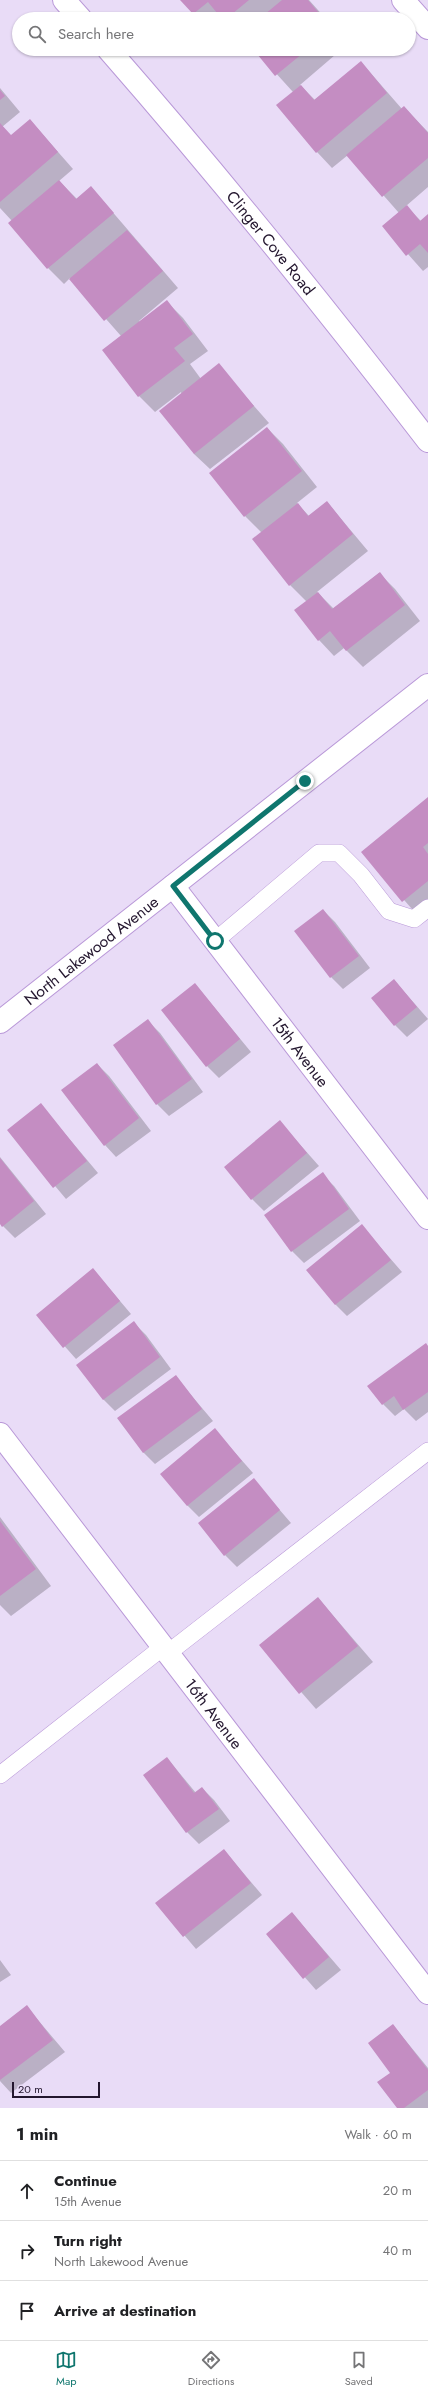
<!DOCTYPE html>
<html lang="en">
<head>
<meta charset="utf-8">
<style>
	body { margin:0; font-family:Jost,sans-serif; background:#f2f2f2; color:#202124 }
	.scale { position:absolute; left:12px; bottom:10px; width:88px; box-sizing:border-box; padding-left:4px; border:2px solid #23162e; border-top:0; font-size:11px; line-height:14px; white-space:nowrap; color:#23162e; -webkit-text-stroke:3px #e9dcf7; paint-order:stroke }
	.stop { position:absolute; width:12px; height:12px; margin:-9px; border:3px solid #0f766e; border-radius:50%; background:#fff }
	.stop.end { background:#0f766e; border-color:#fff; box-shadow:0 1px 4px #0008 }
	.list { margin:0; padding:0; list-style:none }
	h2 { display:flex; justify-content:space-between; align-items:center; height:52px; margin:0; padding:0 16px; font-size:17px }
	h2 small { font-size:13px; font-weight:400; color:#757577 }
	.list li { display:grid; grid-template-columns:26px 1fr auto; gap:12px; align-items:center; box-sizing:border-box; height:60px; padding:0 16px; border-top:1px solid #e0e0e0 }
	.list b { display:block; font-size:15px; white-space:nowrap }
	.list p { margin:0; font-size:13px; white-space:nowrap; color:#757577 }
	.list em { font-size:13px; font-style:normal; color:#757577 }
	.icon { flex:none; width:22px; height:22px; fill:none; stroke:currentColor; stroke-width:2; stroke-linecap:round; stroke-linejoin:round }
	.map { position:relative; flex:none; width:428px; height:2108px; overflow:hidden }
	.search { position:absolute; background:#fff; box-shadow:0 1px 3px #0004; left:12px; right:12px; top:12px; height:44px; display:flex; align-items:center; gap:10px; box-sizing:border-box; padding:0 14px; border-radius:22px; color:#757577; font-size:15px }
	.sheet { height:232px; background:#fff }
	nav { display:flex; justify-content:space-around; align-items:center; box-sizing:border-box; height:56px; border-top:1px solid #e0e0e0; background:#fff; font-size:11px; color:#757577 }
	nav a { display:grid; justify-items:center; gap:2px }
	nav .on { color:#0f766e }
	.map>svg:first-child { display:block }
</style>
</head>
<body>
<div class="map">
<svg width="428" height="2108" viewBox="0 0 428 2108">
	<rect width="100%" height="100%" fill="#e9dcf7"/>
	<!-- shadow -->
	<path fill="#0003" d="M182,0H309L326,19H199Z
		M254,49H342L300,85L315,100L361,62L402,109L404,107L428,132V187L406,206L421,221L428,216V267L423,271L383,226L399,213L348,155L332,168L317,152L293,92Z
		M0,88L20,112L2,127L11,136L30,120L73,169L59,181L77,199L91,187L178,288L139,321L140,323L167,302L183,318L208,351L190,364L201,379L218,365L269,423L210,469L194,454L181,392L155,412L139,396L104,350L121,336L70,278L64,284L48,268L12,221L0,208Z
		M267,428L283,444L317,487L297,503L309,516L327,502L368,551L317,592L334,609L379,573L395,589L420,621L363,667L344,648L334,656L319,640L307,602L290,585L262,533L245,516Z
		M428,798V910L419,917L362,852Z
		M323,910L335,922L370,968L343,989L331,977Z
		M394,980L428,1019L407,1037L395,1025Z
		M195,984L251,1052L219,1078L207,1066Z
		M148,1021L160,1033L203,1092L169,1116L157,1104Z
		M97,1064L109,1076L151,1131L116,1157L105,1145Z
		M41,1105L98,1173L66,1199L8,1130Z
		M280,1122L319,1166L264,1211L252,1199Z
		M0,1157L46,1214L15,1238L0,1223Z
		M322,1174L334,1186L360,1221L304,1263L292,1251Z
		M362,1226L402,1272L347,1316L335,1304Z
		M93,1269L131,1314L76,1359L37,1315Z
		M134,1323L146,1335L171,1369L115,1411L103,1399Z
		M428,1346V1412L416,1421L404,1409L395,1416L383,1404Z
		M175,1376L213,1421L155,1464L143,1452Z
		M215,1430L253,1473L199,1517L187,1505Z
		M253,1479L291,1523L237,1567L225,1555Z
		M0,1517L51,1586L11,1616L0,1605Z
		M318,1598L373,1662L316,1709L260,1645Z
		M167,1758L196,1793L202,1788L214,1800L230,1821L199,1844L187,1832L144,1775Z
		M224,1850L262,1895L196,1949L157,1903Z
		M292,1913L341,1970L316,1990L267,1934Z
		M0,1960L11,1975L0,1982Z
		M27,2007L65,2052L11,2093L0,2081V2027Z
		M393,2025L428,2068V2108H398Z"/>
	<!-- building -->
	<path fill="#c48dc2" d="M180,0H249L226,19H222L208,2L193,14Z
		M282,0H308L324,19H259Z
		M253,49H308L275,76Z
		M361,61L387,93L316,153L276,105L301,85L314,100Z
		M0,90L5,96L0,100Z
		M404,106L428,133V158L382,197L346,155Z
		M30,119L58,152L0,202V123L11,135Z
		M59,180L76,199L91,186L114,213L47,269L8,223Z
		M407,205L420,221L428,214V253L420,244L406,256L382,226Z
		M127,230L163,271L104,321L69,279Z
		M167,300L193,334L174,348L185,361L138,397L102,350Z
		M219,363L254,406L194,454L159,411Z
		M267,427L302,471L244,517L209,473Z
		M327,501L353,534L289,586L252,539L298,503L308,516Z
		M380,572L405,605L346,651L330,631L318,641L294,610L318,592L332,609Z
		M428,797V843L423,847L428,854V881L402,902L361,852Z
		M323,909L359,956L330,978L294,931Z
		M394,979L417,1007L394,1026L371,998Z
		M195,983L240,1039L206,1067L161,1010Z
		M148,1019L192,1079L156,1105L113,1045Z
		M97,1063L139,1118L104,1146L61,1090Z
		M41,1103L87,1161L53,1188L7,1130Z
		M280,1120L307,1153L251,1200L224,1167Z
		M0,1158L34,1201L2,1227L0,1224Z
		M323,1172L349,1209L291,1252L264,1215Z
		M362,1224L391,1260L335,1305L306,1270Z
		M93,1268L120,1301L63,1348L36,1315Z
		M134,1321L160,1357L103,1400L76,1365Z
		M426,1343L428,1346V1392L403,1410L394,1396L382,1405L367,1386Z
		M176,1375L202,1409L143,1453L117,1418Z
		M215,1428L242,1461L187,1506L160,1474Z
		M254,1478L280,1510L224,1556L198,1523Z
		M0,1521L36,1569L0,1596Z
		M318,1597L358,1646L299,1694L259,1645Z
		M167,1757L194,1793L202,1787L219,1809L186,1833L143,1775Z
		M224,1849L251,1883L183,1937L155,1903Z
		M292,1912L329,1957L303,1979L266,1934Z
		M27,2005L53,2040L0,2080V2026Z
		M393,2024L428,2070V2090L404,2108H397L377,2082L390,2073L368,2043Z"/>
	<g fill="none" stroke-linecap="round" stroke-linejoin="round">
		<!-- lane casing -->
		<g stroke="#b998d8" stroke-width="18">
			<path id="lane" d="M215,941L319,853H339L361,875L389,911L414,919L428,908
				M168,1653L428,1451
				M0,1775L163,1647"/>
		</g>
		<!-- street casing -->
		<g stroke="#b998d8" stroke-width="24">
			<g id="street">
				<path d="M64,0L81,19"/>
				<path d="M403,0L428,28"/>
				<path id="s1" d="M108,49C219,176 325,307 428,441"/>
				<path id="s2" d="M173,886L428,1218"/>
				<path id="s3" d="M0,1434L428,1993"/>
			</g>
		</g>
		<!-- secondary casing -->
		<g stroke="#b998d8" stroke-width="24">
			<g id="secondary">
				<path id="s4" d="M0,1022L428,685"/>
			</g>
		</g>
		<!-- lane -->
		<use href="#lane" stroke="#fff" stroke-width="17"/>
		<!-- street -->
		<use href="#street" stroke="#fff" stroke-width="22"/>
		<!-- secondary -->
		<use href="#secondary" stroke="#fff" stroke-width="22"/>
	</g>
	<g fill="none" stroke-linecap="round" stroke-linejoin="round">
		<!-- route -->
		<path stroke="#0f766e" stroke-width="5" d="M215,941L173,886L305,781"/>
	</g>
	<g text-anchor="middle" stroke-width="3" stroke-linejoin="round" paint-order="stroke">
		<!-- street labels -->
		<g font-size="16" fill="#23162e" stroke="#e9dcf7">
			<text dy="6" stroke="none"><textPath href="#s1" startOffset="253">Clinger Cove Road</textPath></text>
			<text dy="6" stroke="none"><textPath href="#s4" startOffset="116">North Lakewood Avenue</textPath></text>
			<text dy="6" stroke="none"><textPath href="#s2" startOffset="209">15th Avenue</textPath></text>
			<text dy="6" stroke="none"><textPath href="#s3" startOffset="352">16th Avenue</textPath></text>
		</g>
	</g>
</svg>
<div class="scale">20 m</div>
<div class="stop" style="left:215px;top:941px"></div>
<div class="stop end" style="left:305px;top:781px"></div>
<div class="search"><svg class="icon" aria-label="search" viewBox="0 0 24 24"><circle cx="10" cy="10" r="6"/><path d="M15 15l6 6"/></svg>Search here</div>
</div>
<section class="sheet">
<h2>1 min<small>Walk · 60 m</small></h2>
<ul class="list">
<li><svg class="icon" aria-label="ahead" viewBox="0 0 24 24"><path d="M12 20V5M6 11l6-6 6 6"/></svg><div><b>Continue</b><p>15th Avenue</p></div><em>20 m</em></li>
<li><svg class="icon" aria-label="right" viewBox="0 0 24 24"><path d="M7 20v-9h11M14 6l5 5-5 5"/></svg><div><b>Turn right</b><p>North Lakewood Avenue</p></div><em>40 m</em></li>
<li><svg class="icon" aria-label="arrive" viewBox="0 0 24 24"><path d="M6 21V4h12l-3 4 3 4H6"/></svg><div><b>Arrive at destination</b></div></li>
</ul>
</section>
<nav>
<a class="on"><svg class="icon" aria-label="map" viewBox="0 0 24 24"><path d="M3 6l6-2 6 2 6-2v14l-6 2-6-2-6 2zM9 4v14M15 6v14"/></svg>Map</a>
<a><svg class="icon" aria-label="directions" viewBox="0 0 24 24"><path d="M12 3l9 9-9 9-9-9zM9 14v-3h6M13 9l2 2-2 2"/></svg>Directions</a>
<a><svg class="icon" aria-label="saved" viewBox="0 0 24 24"><path d="M7 4h10v16l-5-4-5 4z"/></svg>Saved</a>
</nav>
</body>
</html>
